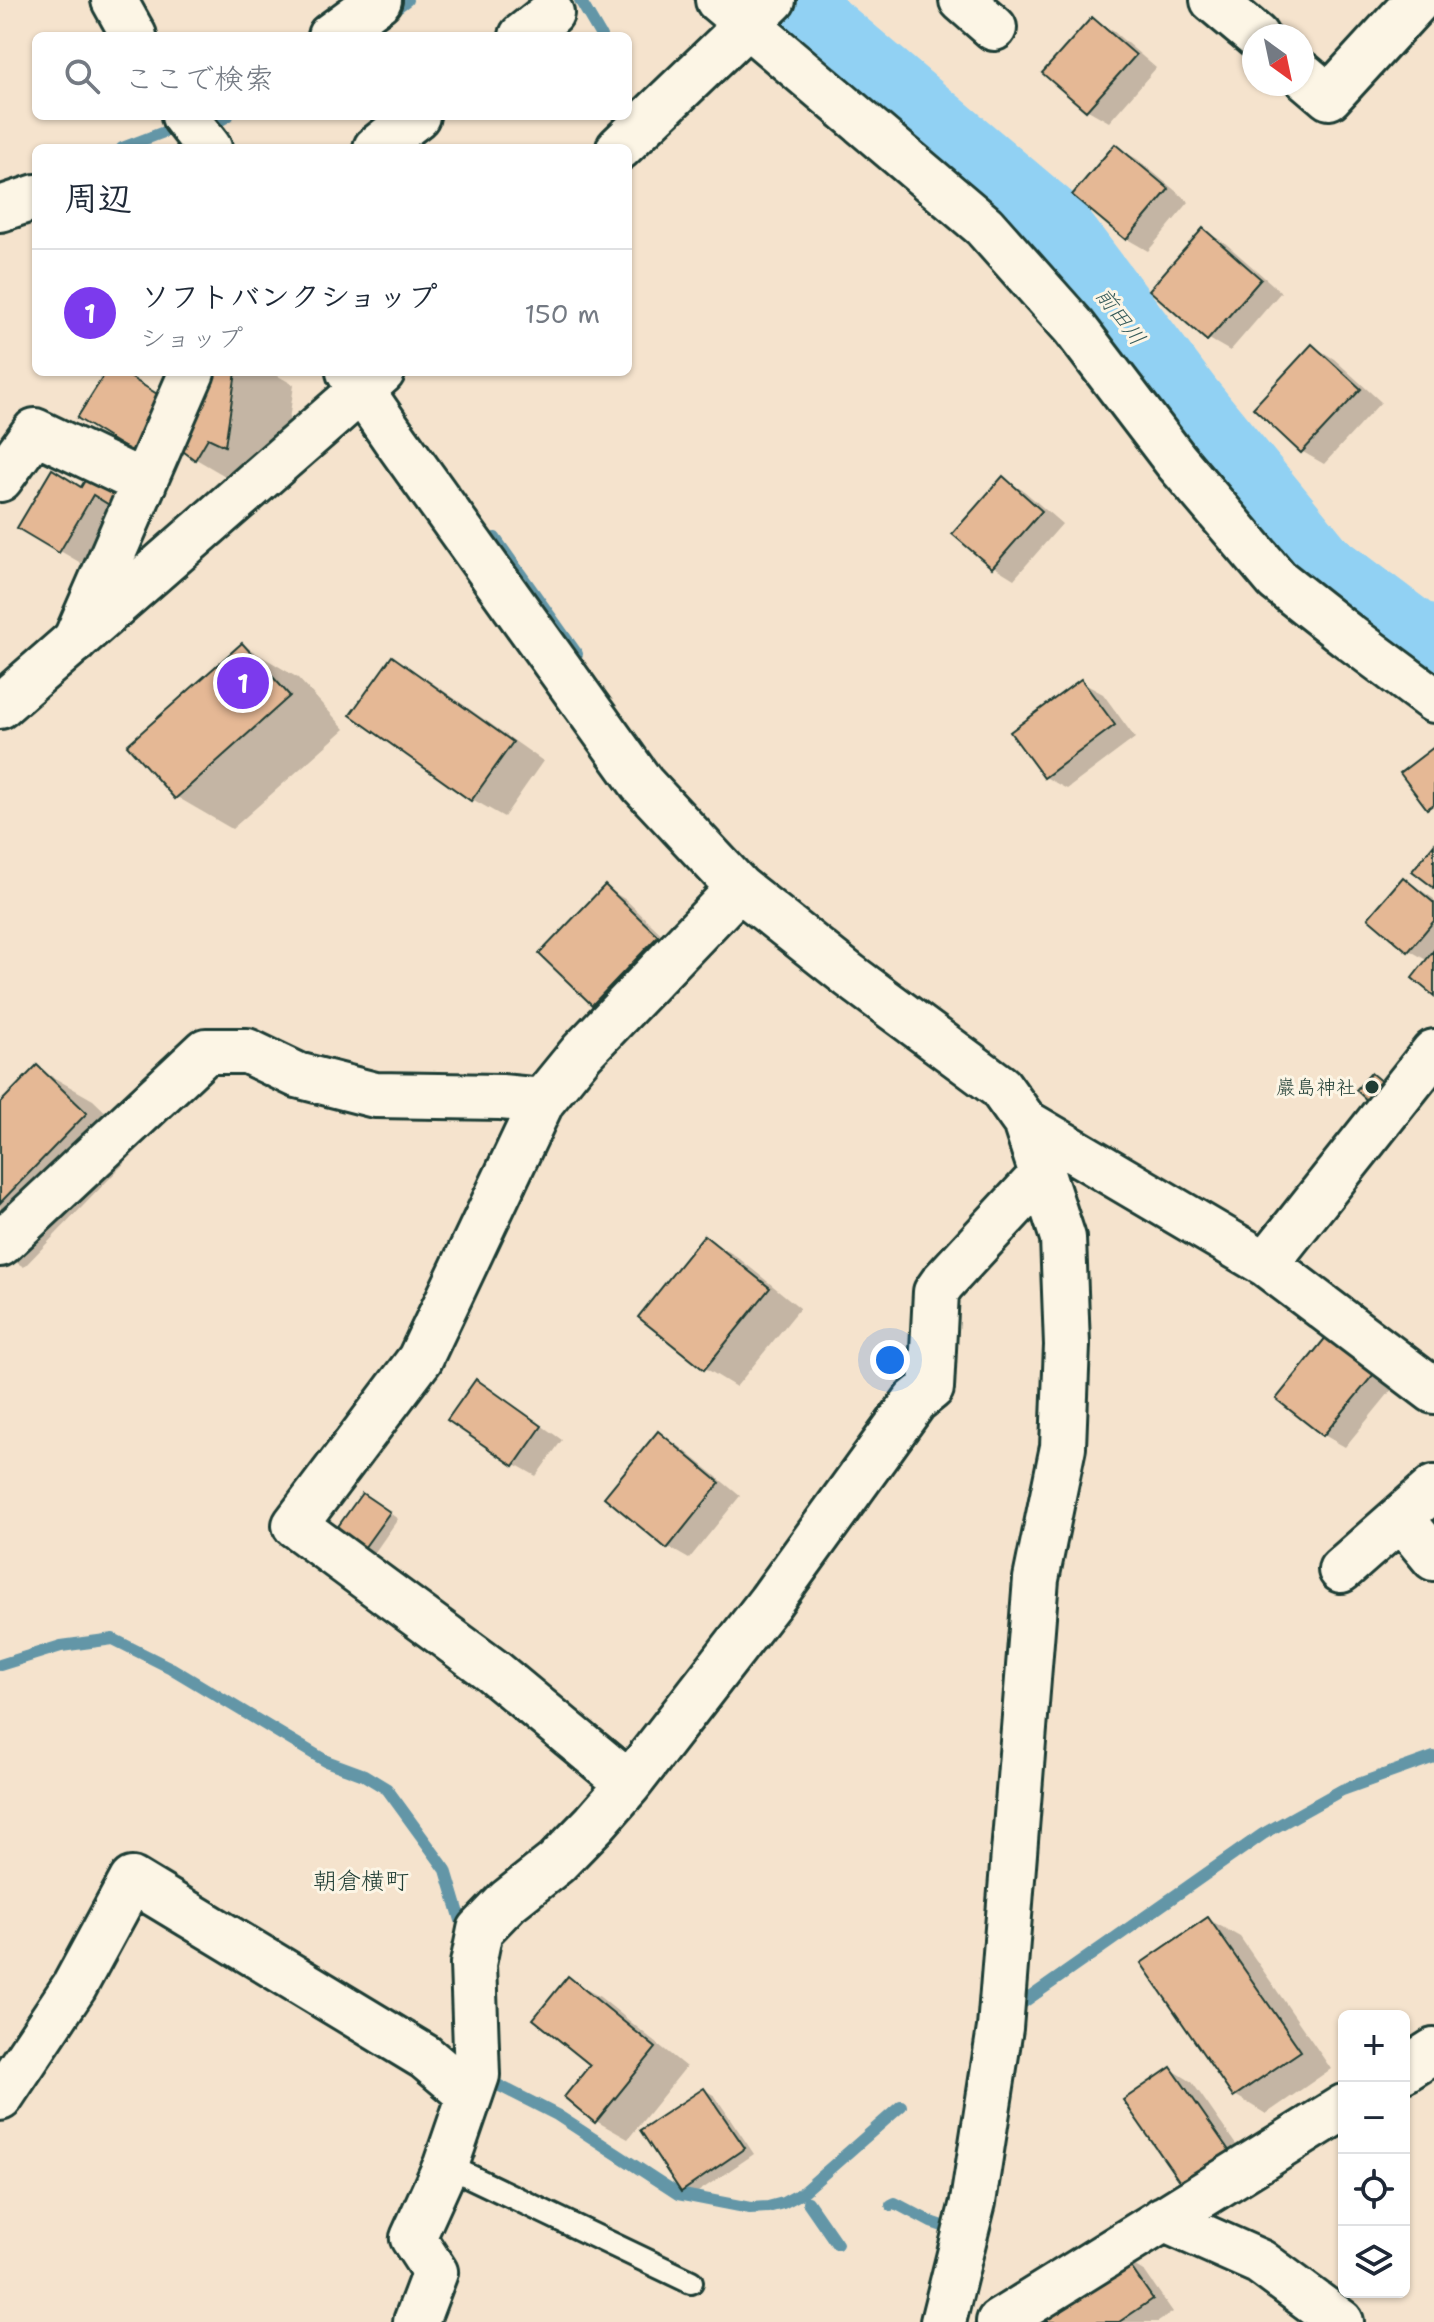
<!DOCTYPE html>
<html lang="ja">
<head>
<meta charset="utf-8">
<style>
	body { margin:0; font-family:"Shantell Sans","Klee One",sans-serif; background:#f2f2f3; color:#1f2937 }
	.controls { position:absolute; right:24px; bottom:24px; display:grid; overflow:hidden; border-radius:12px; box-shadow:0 2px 6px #0004 }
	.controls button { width:72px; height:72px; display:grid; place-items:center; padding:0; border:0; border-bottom:2px solid #e0e1e3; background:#fff; color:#1f2937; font:40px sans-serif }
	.compass { position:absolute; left:1242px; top:24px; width:72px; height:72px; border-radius:50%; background:#fff; box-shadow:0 2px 6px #0004; rotate:147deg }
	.you { position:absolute; left:890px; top:1360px; width:28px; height:28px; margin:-20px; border:6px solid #fff; border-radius:50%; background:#1a73e8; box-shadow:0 0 0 12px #1a73e833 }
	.badge { display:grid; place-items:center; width:52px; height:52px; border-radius:50%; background:#7c3aed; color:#fff; font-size:26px; font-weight:700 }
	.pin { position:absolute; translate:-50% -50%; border:4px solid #fff; box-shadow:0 2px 8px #0006 }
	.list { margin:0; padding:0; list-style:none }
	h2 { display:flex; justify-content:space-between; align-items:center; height:104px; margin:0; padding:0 32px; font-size:34px }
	h2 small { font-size:26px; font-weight:400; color:#747a83 }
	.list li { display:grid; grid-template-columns:52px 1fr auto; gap:24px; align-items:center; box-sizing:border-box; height:128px; padding:0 32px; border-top:2px solid #e0e1e3 }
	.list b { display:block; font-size:30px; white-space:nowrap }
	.list p { margin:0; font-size:26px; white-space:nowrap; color:#747a83 }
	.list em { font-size:26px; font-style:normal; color:#747a83 }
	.icon { flex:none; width:44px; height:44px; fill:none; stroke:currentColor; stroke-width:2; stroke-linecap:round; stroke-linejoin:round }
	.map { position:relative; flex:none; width:1434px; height:2322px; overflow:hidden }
	.search { position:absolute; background:#fff; box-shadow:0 2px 6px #0004; left:32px; top:32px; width:600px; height:88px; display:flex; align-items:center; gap:20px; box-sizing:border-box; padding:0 28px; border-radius:12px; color:#747a83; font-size:30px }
	.panel { position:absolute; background:#fff; box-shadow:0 2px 6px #0004; left:32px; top:144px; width:600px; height:232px; border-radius:12px }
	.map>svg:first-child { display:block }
</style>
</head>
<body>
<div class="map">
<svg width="1434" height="2322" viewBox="0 0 1434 2322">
	<rect width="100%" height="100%" fill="#f5e3cd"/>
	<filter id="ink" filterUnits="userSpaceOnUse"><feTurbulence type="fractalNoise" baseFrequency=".0125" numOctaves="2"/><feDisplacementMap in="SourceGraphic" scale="16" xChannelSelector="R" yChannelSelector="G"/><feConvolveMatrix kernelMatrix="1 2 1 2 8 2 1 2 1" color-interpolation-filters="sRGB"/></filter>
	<g filter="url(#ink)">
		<!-- shadow -->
		<path fill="#0003" d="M1092,19L1113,31L1156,68L1109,122L1088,110L1045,73Z
			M1116,147L1137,159L1189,202L1148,251L1127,239Z
			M1204,231L1225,243L1281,292L1230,351L1209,339Z
			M1313,346L1334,359L1381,402L1324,464L1303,452L1256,408Z
			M216,372H271L294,385L281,477L251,491L196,459L179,445Z
			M53,472L115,506L81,563L20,528Z
			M1003,479L1024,491L1062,524L1014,579L993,566Z
			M243,645L298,678L345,729L232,829L177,797Z
			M392,659L424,677L543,761L504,817L472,799Z
			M1081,682L1103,694L1135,738L1067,789L1045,777Z
			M1404,879L1434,899V993L1428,961L1409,950Z
			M605,887L626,900L678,950L615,1016L593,1003Z
			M37,1068L93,1100L141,1146L24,1267L0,1253V1106Z
			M705,1238L736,1256L800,1308L736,1387L705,1368Z
			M1331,1334L1398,1382L1345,1447L1324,1435Z
			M476,1381L497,1394L562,1440L536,1476L515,1464Z
			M658,1434L679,1446L740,1496L689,1559L668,1547Z
			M373,1501L398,1519L368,1562L358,1556Z
			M1208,1919L1240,1937L1331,2069L1266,2114L1235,2095Z
			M568,1979L600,1997L686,2067L628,2139L596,2121L592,2065Z
			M1171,2069L1192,2082L1250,2165L1205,2195Z
			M705,2090L715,2096L754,2154L692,2196L682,2190Z
			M1124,2259L1145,2272L1173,2312L1158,2322H1031Z"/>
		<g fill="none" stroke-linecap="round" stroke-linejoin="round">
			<!-- stream -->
			<path stroke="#6396a7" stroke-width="12" d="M580,0L601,36
				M387,15L407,0
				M217,122L228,116
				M122,148L164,132
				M495,538L577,654
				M0,1665L61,1646L113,1639L171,1668L326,1761L364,1775L387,1789L446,1870L463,1927L462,1934
				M1018,2006L1263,1834L1342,1790L1434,1757
				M488,2080L557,2115L678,2194L750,2208L768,2207L783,2203L802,2193L901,2106
				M808,2202L837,2244
				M891,2205L895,2203L931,2222L952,2229"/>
			<!-- river -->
			<path stroke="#91d1f3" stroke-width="76" d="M786,0L1052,225L1186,403L1320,567L1434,653"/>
		</g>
		<!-- building -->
		<path fill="#e5b895" stroke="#1f3d34" stroke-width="2" d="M1092,17L1136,55L1086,111L1042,73Z
			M1115,144L1169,189L1126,240L1072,195Z
			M1203,228L1261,279L1207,341L1149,290Z
			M1312,344L1361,389L1301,453L1253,408Z
			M106,372H122L165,399L132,452L77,418Z
			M214,372H236L225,446L208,438L195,460L176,446Z
			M93,467L124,484L111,506L93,495L59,553L17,528L52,469L81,487Z
			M1003,476L1042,511L992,568L952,534Z
			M242,643L290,696L175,799L127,745Z
			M392,656L513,742L471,801L350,715Z
			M1081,679L1115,725L1044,778L1010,732Z
			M1434,747V804L1427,809L1400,773Z
			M1434,844V888L1412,871Z
			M1403,877L1434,903V921L1408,952L1368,918Z
			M605,885L658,936L592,1005L539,954Z
			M1434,950V996L1412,978Z
			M37,1065L87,1113L0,1203V1103Z
			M1371,1073L1389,1088L1373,1106L1356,1090Z
			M704,1235L770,1288L704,1370L638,1317Z
			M1331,1331L1378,1369L1323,1436L1276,1399Z
			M476,1379L542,1426L514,1466L447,1420Z
			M658,1431L720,1483L667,1549L604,1497Z
			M362,1493L390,1512L357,1558L329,1539Z
			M1208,1917L1301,2051L1233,2097L1141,1963Z
			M568,1976L656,2048L595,2123L564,2097L590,2065L533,2019Z
			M1171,2067L1230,2152L1182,2185L1123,2100Z
			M704,2088L745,2148L681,2192L640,2130Z
			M1124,2257L1153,2299L1119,2322H1028Z"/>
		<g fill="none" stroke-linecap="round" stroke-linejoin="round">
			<!-- service casing -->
			<g stroke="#1f3d34" stroke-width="28">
				<path id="service" d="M446,2165L691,2282"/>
			</g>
			<!-- minor casing -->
			<g stroke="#1f3d34" stroke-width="50">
				<path id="minor" d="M114,0L134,36
					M718,0L984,226L1073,326L1176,461L1277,580L1348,636L1434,700
					M962,0L994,28
					M1213,0L1256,36
					M330,36L379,0
					M522,36L551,13
					M1302,74L1329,97L1418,0
					M184,116L209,148
					M376,148L417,116
					M0,209L36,197
					M349,372L395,439L642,784L739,888L850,976L1000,1087L1025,1122L1063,1238L1067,1345L1063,1447L1036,1579L1000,2028L973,2202L943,2322
					M0,479L35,431L144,483
					M75,641L192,372
					M1025,1122L1266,1264L1434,1391
					M0,1244L206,1051H247L297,1075L375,1095L501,1097L542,1101
					M1266,1264L1434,1052
					M1401,1518L1434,1558
					M1341,1570L1434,1488
					M629,1784L493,1671L295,1525L420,1359L542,1101L582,1052L739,888
					M1404,2070L1434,2051
					M0,2098L74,1987L132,1880L425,2057L470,2095
					M1163,2219L1260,2262L1341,2322
					M416,2322L435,2272L413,2238L446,2165L477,2075L473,1964L480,1930L508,1901L556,1863L595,1823L629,1784L770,1602L915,1401L931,1388L936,1292L943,1282L1042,1175
					M999,2322L1344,2107"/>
			</g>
			<!-- tertiary casing -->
			<g stroke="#1f3d34" stroke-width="50">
				<path id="tertiary" d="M619,148L773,0
					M0,706L382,372"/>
			</g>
			<!-- service -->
			<use href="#service" stroke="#fcf5e5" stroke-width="22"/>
			<!-- minor -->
			<use href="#minor" stroke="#fcf5e5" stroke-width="44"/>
			<!-- tertiary -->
			<use href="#tertiary" stroke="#fcf5e5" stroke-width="44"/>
		</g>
	</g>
	<!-- markers -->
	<circle fill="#1f3d34" stroke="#fcf5e5" stroke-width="3" cx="1372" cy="1087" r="8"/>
	<g text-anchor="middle" stroke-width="6" stroke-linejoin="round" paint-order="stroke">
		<!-- poi labels -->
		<g font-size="20" fill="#1f3d34" stroke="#fcf5e5" text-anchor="end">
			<text x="1356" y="1094">巖島神社</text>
		</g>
		<!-- water labels -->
		<g font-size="22" font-style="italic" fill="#365b5a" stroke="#fcf5e5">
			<text transform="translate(1121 316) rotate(53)" y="8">前田川</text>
		</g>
		<!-- quarter labels -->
		<g font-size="24" fill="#1f3d34" stroke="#fcf5e5">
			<text x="361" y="1889">朝倉横町</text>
		</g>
	</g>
</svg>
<div class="controls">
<button>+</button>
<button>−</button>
<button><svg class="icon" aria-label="locate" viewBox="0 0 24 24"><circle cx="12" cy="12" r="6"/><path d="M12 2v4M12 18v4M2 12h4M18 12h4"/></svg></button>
<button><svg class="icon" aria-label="layers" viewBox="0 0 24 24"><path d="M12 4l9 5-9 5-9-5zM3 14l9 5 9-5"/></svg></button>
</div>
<svg class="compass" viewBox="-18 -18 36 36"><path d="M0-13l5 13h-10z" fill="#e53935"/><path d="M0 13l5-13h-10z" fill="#747a83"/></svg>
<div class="you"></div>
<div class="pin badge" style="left:243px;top:683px">1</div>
<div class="search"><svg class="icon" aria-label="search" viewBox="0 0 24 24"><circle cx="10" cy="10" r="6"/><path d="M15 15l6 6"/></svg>ここで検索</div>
<section class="panel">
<h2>周辺<small></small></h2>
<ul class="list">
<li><span class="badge">1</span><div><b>ソフトバンクショップ</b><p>ショップ</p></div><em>150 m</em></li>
</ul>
</section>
</div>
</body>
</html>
